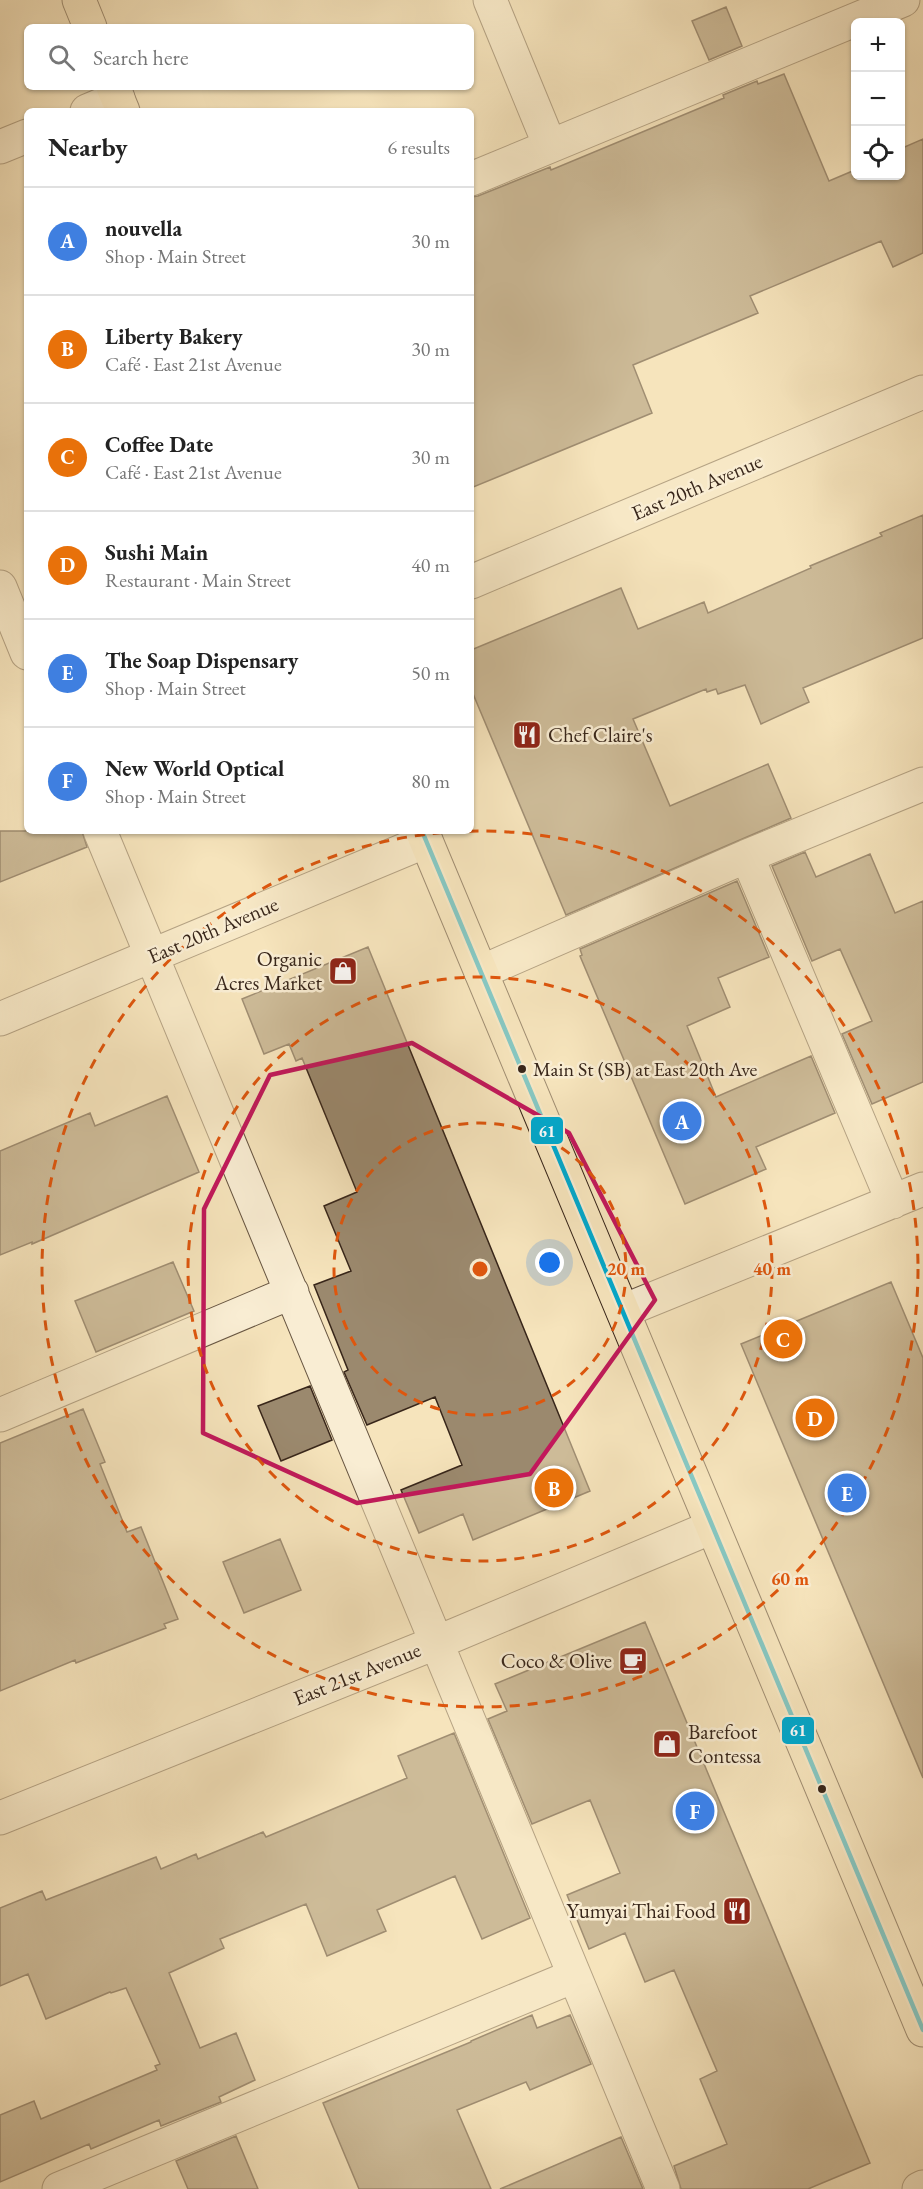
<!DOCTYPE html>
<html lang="en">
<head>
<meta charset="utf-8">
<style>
	body { margin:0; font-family:"EB Garamond",serif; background:#f6f6f6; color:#222 }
	.controls { position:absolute; right:18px; top:18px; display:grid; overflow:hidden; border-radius:9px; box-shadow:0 2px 4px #0004 }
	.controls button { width:54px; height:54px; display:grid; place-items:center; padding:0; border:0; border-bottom:2px solid #e0e0e0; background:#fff; color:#222; font:30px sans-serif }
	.you { position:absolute; left:550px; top:1263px; width:21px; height:21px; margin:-15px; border:4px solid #fff; border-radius:50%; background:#1a73e8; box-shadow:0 0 0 9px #1a73e833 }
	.badge { display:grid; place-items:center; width:39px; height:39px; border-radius:50%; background:#2563eb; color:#fff; font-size:20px; font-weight:700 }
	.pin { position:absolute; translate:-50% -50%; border:3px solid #fff; box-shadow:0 2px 6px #0006 }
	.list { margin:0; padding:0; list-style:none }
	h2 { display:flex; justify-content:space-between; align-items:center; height:78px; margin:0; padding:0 24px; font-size:26px }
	h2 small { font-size:20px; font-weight:400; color:#767676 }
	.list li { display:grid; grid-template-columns:39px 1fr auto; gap:18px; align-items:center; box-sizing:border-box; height:108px; padding:0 24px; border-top:2px solid #e0e0e0 }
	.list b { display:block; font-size:22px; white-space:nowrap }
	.list p { margin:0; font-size:20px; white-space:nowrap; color:#767676 }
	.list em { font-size:20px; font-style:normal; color:#767676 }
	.icon { flex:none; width:33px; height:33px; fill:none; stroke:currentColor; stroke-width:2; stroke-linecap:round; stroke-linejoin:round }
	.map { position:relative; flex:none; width:923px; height:2189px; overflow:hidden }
	.search { position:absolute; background:#fff; box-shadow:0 2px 4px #0004; left:24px; top:24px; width:450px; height:66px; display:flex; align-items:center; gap:15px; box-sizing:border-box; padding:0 21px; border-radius:9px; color:#767676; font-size:22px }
	.panel { position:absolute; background:#fff; box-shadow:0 2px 4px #0004; left:24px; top:108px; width:450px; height:726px; border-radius:9px }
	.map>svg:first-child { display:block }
</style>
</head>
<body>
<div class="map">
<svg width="923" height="2189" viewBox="0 0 923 2189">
	<rect width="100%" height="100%" fill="#f6e4bc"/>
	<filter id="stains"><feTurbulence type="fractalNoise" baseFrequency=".00333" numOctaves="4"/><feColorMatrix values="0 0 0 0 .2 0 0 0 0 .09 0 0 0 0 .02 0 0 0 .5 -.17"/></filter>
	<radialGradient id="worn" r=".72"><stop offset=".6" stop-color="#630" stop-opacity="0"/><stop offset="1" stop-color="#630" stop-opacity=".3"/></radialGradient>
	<!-- building -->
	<path fill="#9b896e" stroke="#38261a" stroke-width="1.5" d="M726,7L742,46L709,60L692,21Z
		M784,74L829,181L855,170V176H900V149L923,139V253L893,267L881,241L750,296L758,313L633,365L652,413L471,488V197L478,196L550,167L551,170L724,98L723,95L757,81L758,84Z
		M923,515V638L803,688L809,702L761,724L745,685L718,694L716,689L707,692L706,689L633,719L670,806L768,764L791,818L566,915L471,689V650L621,588L638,629L704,602L708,613L811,568L810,566L882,536L880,533Z
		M0,831H82L87,847L0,882Z
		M805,852L816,877L870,854L895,913L923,901V1082L872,1104L842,1034L872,1021L840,949L812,961L772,866Z
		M737,881L769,957L718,978L730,1007L687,1026L716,1097L811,1056L835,1113L756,1147L766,1169L685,1204L580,956L582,955L580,949Z
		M368,947L590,1491L473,1540L463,1514L419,1533L401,1490L462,1465L435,1397L367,1425L344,1372L348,1370L314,1285L351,1271L324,1206L357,1192L302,1058L296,1061L289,1044L264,1054L242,999Z
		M167,1096L199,1172L32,1244V1242L0,1255V1151L90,1113L95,1126Z
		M173,1262L194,1311L96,1352L75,1301Z
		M891,1282L923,1358V1778L741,1344Z
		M310,1386L332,1440L281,1461L258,1406Z
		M83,1409L105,1462L100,1464L127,1532L141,1527L178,1619L164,1624L166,1628L76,1663L75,1660L0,1691V1443Z
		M280,1539L301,1590L244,1613L223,1562Z
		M645,1622L870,2163L808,2189H681L674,2166L727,2144L700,2079L717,2071L674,1970L645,1982L625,1933L589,1949L567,1895L620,1873L590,1800L532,1824L488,1719L507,1711L495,1684Z
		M454,1733L530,1918L482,1939L455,1876L377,1910L386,1931L327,1956L306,1904L220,1939L224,1948L169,1973L200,2048L236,2033L255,2080L219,2097L221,2102L161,2126L159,2120L91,2149L89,2144L0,2182V2115L34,2101L41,2119L157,2070L155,2066L160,2064L126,1988L111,1993L110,1992L46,2019L28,1974L0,1986V1908L42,1891L46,1900L156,1857L161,1869L196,1854L198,1859L263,1832L266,1837L407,1778L398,1756Z
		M532,2015L537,2028L570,2015L591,2064L530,2090L526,2082L457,2110L491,2189H359L323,2103L471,2042V2041Z
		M236,2136L258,2189H188L176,2161Z
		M621,2137L643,2189H500Z"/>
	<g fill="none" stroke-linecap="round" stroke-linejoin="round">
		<!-- minor casing -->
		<g stroke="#685642" stroke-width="35">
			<path id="minor" d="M490,0L550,146
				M87,111L118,98
				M0,147L27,136
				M471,179L903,0
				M471,582L923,392
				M0,587L27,653
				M100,831L663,2189
				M747,856L893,1202
				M481,972L747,856L923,784
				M0,1019L426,841
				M623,1311L923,1189
				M0,1415L292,1292
				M0,1818L455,1635L712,1527
				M59,2189L574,1976
				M919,2189L923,2187"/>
		</g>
		<!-- major casing -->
		<g stroke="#38261a" stroke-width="35">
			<path id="major" d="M79,0L90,27
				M113,87L123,111
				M422,831L923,2030"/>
		</g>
		<!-- minor -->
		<use href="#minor" stroke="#f9edd3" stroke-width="33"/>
		<!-- major -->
		<use href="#major" stroke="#f6e4bc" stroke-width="33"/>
		<!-- bus-1 casing -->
		<g stroke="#f9edd3" stroke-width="9">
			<path id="bus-1" d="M422,831L923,2030"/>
		</g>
		<!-- bus-1 -->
		<use href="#bus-1" stroke="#00a9ce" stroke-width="4.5"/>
	</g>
	<!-- marked area -->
	<path d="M0 0H923V2189H0ZM412,1043L569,1133L655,1300L530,1474L357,1503L203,1433L204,1209L270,1075Z" fill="#f6e4bc" fill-opacity=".55" fill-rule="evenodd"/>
	<path fill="none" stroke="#c2185b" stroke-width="4.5" stroke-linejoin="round" d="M412,1043L569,1133L655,1300L530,1474L357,1503L203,1433L204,1209L270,1075Z"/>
	<!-- distance rings -->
	<g fill="none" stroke="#df560d" stroke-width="3" stroke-dasharray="10 8">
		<circle cx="480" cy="1269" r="146"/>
		<circle cx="480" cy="1269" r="292"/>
		<circle cx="480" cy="1269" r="438"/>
	</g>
	<!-- icons -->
	<defs>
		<g id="restaurant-square" transform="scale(1.5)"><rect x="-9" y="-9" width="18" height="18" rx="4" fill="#8f2418" stroke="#f9edd3"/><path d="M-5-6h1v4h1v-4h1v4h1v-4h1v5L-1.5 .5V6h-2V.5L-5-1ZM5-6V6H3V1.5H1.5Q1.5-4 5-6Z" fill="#fff"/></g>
		<g id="shop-square" transform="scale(1.5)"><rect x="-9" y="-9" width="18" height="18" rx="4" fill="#8f2418" stroke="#f9edd3"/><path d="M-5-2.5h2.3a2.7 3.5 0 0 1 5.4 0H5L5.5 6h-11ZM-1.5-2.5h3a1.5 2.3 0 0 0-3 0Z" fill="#fff"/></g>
		<g id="cafe-square" transform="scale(1.5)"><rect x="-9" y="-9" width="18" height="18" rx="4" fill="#8f2418" stroke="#f9edd3"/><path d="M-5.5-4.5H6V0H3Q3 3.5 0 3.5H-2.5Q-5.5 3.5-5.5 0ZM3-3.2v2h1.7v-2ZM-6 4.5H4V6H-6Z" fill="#fff"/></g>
	</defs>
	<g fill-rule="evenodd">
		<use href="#restaurant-square" x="527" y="735"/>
		<use href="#shop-square" x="343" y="971"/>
		<use href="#cafe-square" x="633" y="1661"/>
		<use href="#shop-square" x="667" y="1744"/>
		<use href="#restaurant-square" x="737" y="1911"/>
	</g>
	<!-- markers -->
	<g fill="#38261a" stroke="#f9edd3" stroke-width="2">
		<circle cx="522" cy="1069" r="5"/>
		<circle cx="822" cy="1789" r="5"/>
	</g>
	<g text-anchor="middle" stroke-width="5" stroke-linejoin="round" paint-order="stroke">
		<!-- bus labels -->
		<g font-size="20" fill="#38261a" stroke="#f9edd3" text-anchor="start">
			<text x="533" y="1076">Main St (SB) at East 20th Ave</text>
		</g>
		<!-- street labels -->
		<g font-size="21" fill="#38261a" stroke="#f9edd3">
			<text transform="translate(697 487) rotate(-23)" y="7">East 20th Avenue</text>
			<text transform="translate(213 930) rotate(-23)" y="7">East 20th Avenue</text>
			<text transform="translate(357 1674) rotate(-22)" y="7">East 21st Avenue</text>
		</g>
		<!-- poi labels -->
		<g font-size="21" fill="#38261a" stroke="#f9edd3" text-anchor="end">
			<text x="548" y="742" text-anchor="start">Chef Claire's</text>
			<text x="322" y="966">Organic<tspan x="322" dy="24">Acres Market</tspan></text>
			<text x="612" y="1668">Coco &amp; Olive</text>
			<text x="688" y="1739" text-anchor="start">Barefoot<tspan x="688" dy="24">Contessa</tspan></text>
			<text x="716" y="1918">Yumyai Thai Food</text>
		</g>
	</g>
	<circle cx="480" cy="1269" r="9" fill="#df560d" stroke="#f9edd3" stroke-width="3"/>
	<g font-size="18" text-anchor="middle" font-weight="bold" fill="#df560d" stroke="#f9edd3" stroke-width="5" stroke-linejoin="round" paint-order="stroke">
		<text x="626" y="1275">20 m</text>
		<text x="772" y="1275">40 m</text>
		<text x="790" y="1585">60 m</text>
	</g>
	<g stroke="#f9edd3" stroke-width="2">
		<rect x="530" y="1116" width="34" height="29" rx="6" fill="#00a9ce"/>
		<rect x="781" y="1716" width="34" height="29" rx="6" fill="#00a9ce"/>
	</g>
	<g font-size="16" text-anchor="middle" font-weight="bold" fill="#fff">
		<text x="547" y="1137">61</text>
		<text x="798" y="1736">61</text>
	</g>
	<rect width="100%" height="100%" filter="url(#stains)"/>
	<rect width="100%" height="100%" fill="url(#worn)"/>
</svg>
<div class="controls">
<button>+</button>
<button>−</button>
<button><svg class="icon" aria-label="locate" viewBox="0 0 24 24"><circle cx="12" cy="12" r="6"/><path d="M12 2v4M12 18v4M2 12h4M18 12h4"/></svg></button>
</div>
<div class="you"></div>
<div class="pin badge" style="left:682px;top:1121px;background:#3f7fe0">A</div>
<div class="pin badge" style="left:554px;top:1488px;background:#e8710a">B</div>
<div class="pin badge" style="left:783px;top:1339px;background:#e8710a">C</div>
<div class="pin badge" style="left:815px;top:1418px;background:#e8710a">D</div>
<div class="pin badge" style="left:847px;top:1493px;background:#3f7fe0">E</div>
<div class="pin badge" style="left:695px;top:1811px;background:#3f7fe0">F</div>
<div class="search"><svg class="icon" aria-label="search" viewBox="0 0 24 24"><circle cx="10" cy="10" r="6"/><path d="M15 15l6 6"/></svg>Search here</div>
<section class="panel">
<h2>Nearby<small>6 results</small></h2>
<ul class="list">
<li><span class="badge" style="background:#3f7fe0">A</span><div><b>nouvella</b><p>Shop · Main Street</p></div><em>30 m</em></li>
<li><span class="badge" style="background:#e8710a">B</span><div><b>Liberty Bakery</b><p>Café · East 21st Avenue</p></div><em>30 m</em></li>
<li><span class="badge" style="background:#e8710a">C</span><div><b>Coffee Date</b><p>Café · East 21st Avenue</p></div><em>30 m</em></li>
<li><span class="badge" style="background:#e8710a">D</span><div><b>Sushi Main</b><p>Restaurant · Main Street</p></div><em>40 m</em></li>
<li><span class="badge" style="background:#3f7fe0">E</span><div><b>The Soap Dispensary</b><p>Shop · Main Street</p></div><em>50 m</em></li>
<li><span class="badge" style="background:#3f7fe0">F</span><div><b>New World Optical</b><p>Shop · Main Street</p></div><em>80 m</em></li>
</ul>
</section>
</div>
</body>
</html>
